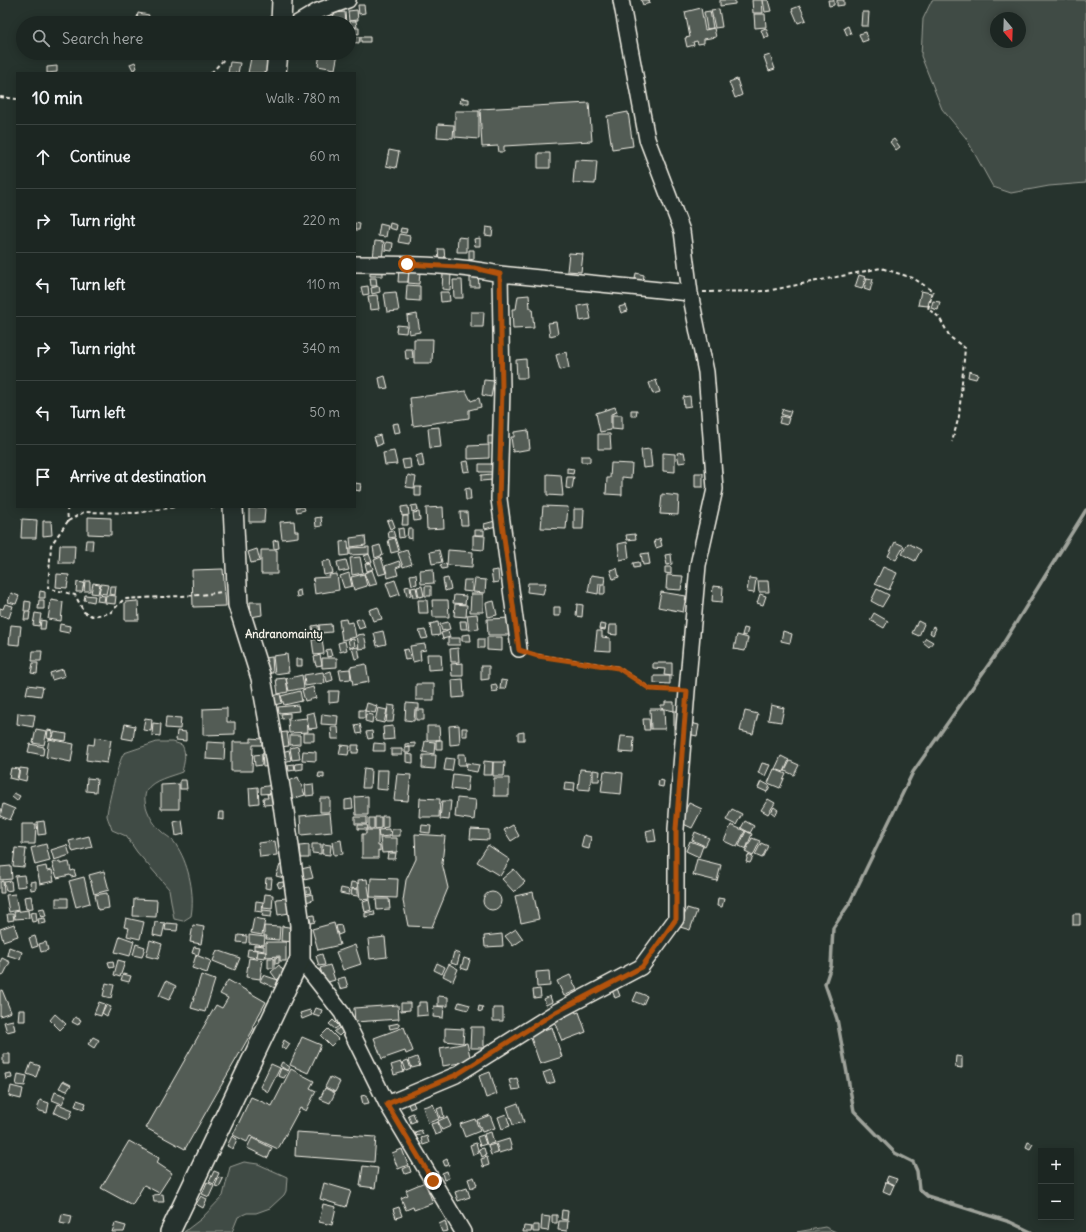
<!DOCTYPE html>
<html lang="en">
<head>
<meta charset="utf-8">
<style>
	body { margin:0; font-family:Delius,sans-serif; background:#252e2a; color:#f1f3f6 }
	.controls { position:absolute; right:12px; bottom:12px; display:grid; overflow:hidden; border-radius:0px; box-shadow:0 2px 10px #0003 }
	.controls button { width:36px; height:36px; display:grid; place-items:center; padding:0; border:0; border-bottom:1px solid #3a4340; background:#1c2622; color:#f1f3f6; font:20px sans-serif }
	.compass { position:absolute; left:990px; top:12px; width:36px; height:36px; border-radius:50%; background:#1c2622; box-shadow:0 2px 10px #0003; rotate:161deg }
	.stop { position:absolute; width:12px; height:12px; margin:-9px; border:3px solid #b45309; border-radius:50%; background:#fff }
	.stop.end { background:#b45309; border-color:#fff; box-shadow:0 1px 4px #0008 }
	.list { margin:0; padding:0; list-style:none }
	h2 { display:flex; justify-content:space-between; align-items:center; height:52px; margin:0; padding:0 16px; font-size:17px }
	h2 small { font-size:13px; font-weight:400; color:#a0a5a5 }
	.list li { display:grid; grid-template-columns:26px 1fr auto; gap:12px; align-items:center; box-sizing:border-box; height:64px; padding:0 16px; border-top:1px solid #3a4340 }
	.list b { display:block; font-size:15px; white-space:nowrap }
	.list em { font-size:13px; font-style:normal; color:#a0a5a5 }
	.icon { flex:none; width:22px; height:22px; fill:none; stroke:currentColor; stroke-width:2; stroke-linecap:round; stroke-linejoin:round }
	.map { position:relative; flex:none; width:1086px; height:1232px; overflow:hidden }
	.search { position:absolute; background:#1c2622; box-shadow:0 2px 10px #0003; left:16px; top:16px; width:340px; height:44px; display:flex; align-items:center; gap:10px; box-sizing:border-box; padding:0 14px; border-radius:22px; color:#a0a5a5; font-size:15px }
	.panel { position:absolute; background:#1c2622; box-shadow:0 2px 10px #0003; left:16px; top:72px; width:340px; height:436px; border-radius:0px }
	.map>svg:first-child { display:block }
</style>
</head>
<body>
<div class="map">
<svg width="1086" height="1232" viewBox="0 0 1086 1232">
	<rect width="100%" height="100%" fill="#26332d"/>
	<filter id="ink" filterUnits="userSpaceOnUse"><feTurbulence type="fractalNoise" baseFrequency=".025" numOctaves="2"/><feDisplacementMap in="SourceGraphic" scale="8" xChannelSelector="R" yChannelSelector="G"/><feConvolveMatrix kernelMatrix="1 2 1 2 8 2 1 2 1" color-interpolation-filters="sRGB"/></filter>
	<g filter="url(#ink)">
		<!-- green -->
		<path fill="#414b45" stroke="#9a9e96" fill-rule="evenodd" d="M932,0H1086V183L1049,186L1011,193L993,187L966,138L942,109L921,56L923,19ZM996,18H1020V42H996Z
			M157,742H173L182,745C187,754 184,763 182,772C172,776 152,780 147,790C140,802 152,823 161,831C168,838 172,837 178,848C189,866 195,895 191,916L183,921L174,919L169,889L137,852L126,836L112,830C111,826 108,820 107,816C107,807 119,759 124,753Z
			M244,1162L258,1164L287,1177L286,1191L284,1195L270,1208L256,1213H247L238,1217L232,1232H184L201,1219L223,1196L230,1167Z
			M825,1227L836,1232H797Z"/>
		<g fill="none" stroke-linecap="round" stroke-linejoin="round">
			<!-- stream -->
			<path stroke="#9fa39b" stroke-width="3.5" d="M1031,1232L1010,1222L927,1196L919,1189L917,1171L913,1162L895,1153L854,1111L837,1019L825,984L831,966L833,928L849,904L913,772L1001,647L1086,510"/>
		</g>
		<!-- building -->
		<path fill="#525c55" stroke="#f4f1e8" d="M641,0H649L650,3L643,5Z
			M720,0H735V4L720,6Z
			M752,0H762L763,13H753Z
			M763,0H768L771,11L765,12Z
			M828,0H834V5L829,6Z
			M837,0H844V5L837,6Z
			M358,5H364L365,13L359,14Z
			M800,6L806,20L798,23L792,9Z
			M701,8L705,30L714,28L716,37L704,39V43L698,44L697,41L693,42L694,45L687,47L685,38L690,37L685,12Z
			M719,9L722,27L715,28L711,10Z
			M357,10L358,20L349,21L348,11Z
			M710,11L713,28L707,29L704,12Z
			M345,12L346,23H334L333,13Z
			M862,12H869L868,26H861Z
			M138,13L149,15L147,23H136Z
			M754,14H765L766,27L755,28Z
			M350,21H356L357,27H350Z
			M848,26L851,34L847,35L844,28Z
			M353,28H359V34L353,33Z
			M766,28L769,36L764,38L761,30Z
			M866,32L868,40L862,42L859,34Z
			M349,36L360,37L359,43L349,42Z
			M361,37H370V42H361Z
			M320,53H338L335,69L318,66Z
			M770,55L775,69L769,71L764,57Z
			M251,58L270,60L268,73H248Z
			M135,62L137,68L133,70L130,64Z
			M230,62L240,63L238,73H228Z
			M57,66V72L47,73V67Z
			M737,79L742,95L735,98L729,82Z
			M461,98L469,99V103H460Z
			M589,103L592,141L504,146V152H499L498,146L482,147L480,109Z
			M455,111H479V139L455,137Z
			M628,112L633,146L612,149L607,116Z
			M438,124L454,125L453,138L437,137Z
			M894,139L900,147L896,150L890,142Z
			M389,150L399,152L396,168L386,166Z
			M538,153H550V168H538Z
			M575,160L597,161L595,184L573,183Z
			M355,223L360,224L359,230H355Z
			M390,223L397,225L396,230L389,228Z
			M380,224L388,226L386,237L378,236Z
			M486,227L493,228L492,236L485,235Z
			M401,228L407,229L406,233L400,232Z
			M400,234L410,236L409,244L398,242Z
			M458,237L467,238V252H457Z
			M480,238V246H475L474,239Z
			M375,241L384,242L382,259L373,258Z
			M386,242L393,243L392,251L385,250Z
			M438,249H444L445,259L439,260Z
			M469,250H474V259L469,260Z
			M569,253L583,254L581,272L567,271Z
			M383,265V276H370V266Z
			M399,268L409,269L408,282H398Z
			M409,271L420,272L419,284L408,283Z
			M443,273L451,274L450,290L442,289Z
			M470,273H478L479,287H470Z
			M636,273L644,275L643,281L635,279Z
			M859,275L866,277L862,289L855,287Z
			M370,278H376L377,286H371Z
			M867,278L873,279L870,291L864,289Z
			M453,280H462L463,298H454Z
			M407,285L420,286V301L406,300Z
			M368,286L369,294L363,295L361,287Z
			M379,286L380,292L372,294L371,288Z
			M921,291L931,293L928,306L918,305Z
			M396,292L399,311L387,312L384,293Z
			M440,292H449L450,301L441,302Z
			M377,295L379,309L370,310L368,296Z
			M529,295L530,308H532L534,328L513,329L512,309H516L518,296Z
			M933,301L940,302L938,310L931,308Z
			M588,304L591,319L580,321L578,306Z
			M626,305L628,311L621,313L619,307Z
			M471,312H484L483,327H471Z
			M417,314L420,332L409,334L407,316Z
			M556,322L558,334L550,336L548,323Z
			M397,325L407,326L406,333L396,332Z
			M414,339H433L432,363H414Z
			M405,349H412L413,358L406,359Z
			M566,352L569,368L560,370L556,355Z
			M526,359L527,378H517L516,360Z
			M969,371L978,374L976,379L968,377Z
			M385,376L388,388L381,389L379,378Z
			M484,380L494,381L491,397L482,395Z
			M656,380L660,392L653,394L649,383Z
			M466,391L471,401L479,398L481,407L469,410V418L413,426L410,398Z
			M690,396L691,406L684,407L683,397Z
			M615,407L617,412L611,414V430L600,432L596,413Z
			M783,409L791,411L789,417L781,414Z
			M631,410H637L636,416H631Z
			M612,415H622V430L612,429Z
			M781,416L789,418L787,425L779,423Z
			M398,423L400,432L394,433L392,424Z
			M439,427L441,447L430,448L428,428Z
			M528,430L530,449L513,452L511,437H514V432Z
			M598,434H610L611,449H598Z
			M380,435L382,444L377,446L374,437Z
			M488,436H498V444H488Z
			M489,445V458L468,459V446Z
			M650,449L652,467L643,468L641,450Z
			M394,451L397,464L385,465L383,453Z
			M684,452L686,462L679,463L677,453Z
			M663,453L675,454V472L663,471Z
			M422,454L424,466L419,467L416,456Z
			M581,456H590V462H581Z
			M410,459L411,468L404,469L402,460Z
			M468,461L470,471L464,472L462,462Z
			M611,463L632,464L631,478L622,477V495L606,494L607,478H610Z
			M479,464H495L494,472H479Z
			M567,468L574,469L573,474L567,473Z
			M695,473H703V487H695Z
			M492,474L493,480L481,481V475Z
			M547,474L561,475L563,496L547,495Z
			M408,475L416,477L414,488L406,487Z
			M567,477H574L572,489L566,488Z
			M355,483L361,484L360,491L355,490Z
			M415,487H421V496H415Z
			M470,488L471,500H466L465,489Z
			M662,494L679,496L678,515L660,514Z
			M417,505L418,510L412,512L411,506Z
			M408,506L409,515L402,516L401,507Z
			M543,506L568,507L566,529L541,528Z
			M261,507L265,508L264,522H249V508Z
			M296,507H304L305,510L297,512Z
			M443,507L444,528L427,529L426,508Z
			M574,509H584L583,529H574Z
			M419,512L420,520L414,521L413,513Z
			M460,512H467L468,525H461Z
			M403,516H408V525H402Z
			M88,517L111,518V535L88,534Z
			M321,517L322,526L316,527L315,518Z
			M22,519L37,520L36,538H21Z
			M392,519L395,527L390,529L387,521Z
			M43,521H51L52,535L43,536Z
			M294,521L295,531H298V537L282,539L280,522Z
			M495,521L496,526L485,529L484,524Z
			M403,528L404,537L399,538L398,529Z
			M408,528H412V539L407,538Z
			M393,530L395,537L389,538L388,531Z
			M475,530H484V535H475Z
			M635,534L636,539L627,540L626,535Z
			M473,535L485,536L484,550L473,549Z
			M365,536L366,545L351,547L350,538Z
			M395,538L399,551L391,553L388,540Z
			M660,538L662,546L656,548L654,541Z
			M86,540H93L92,550L85,549Z
			M278,540L279,548L274,549L273,541Z
			M348,541L349,555L341,556L340,542Z
			M627,542L629,558L620,560L618,544Z
			M895,542L904,546L896,560L888,556Z
			M908,543L921,550L915,561L902,554Z
			M60,545H75L74,563H59Z
			M380,545L383,555L375,558L373,547Z
			M369,547V554L350,555V548Z
			M257,549L260,561L251,563L248,552Z
			M261,550H277V574H261Z
			M407,550L412,564L403,567L398,553Z
			M439,550L442,562L432,564L430,552Z
			M448,550L473,552L472,567L447,565Z
			M648,553L650,564L643,565L641,554Z
			M369,554L372,562L367,563L364,556Z
			M671,554L672,564L667,565L665,555Z
			M360,557L363,573L352,575L350,558Z
			M381,557L386,573L379,575L374,560Z
			M330,560L333,573L324,575L322,562Z
			M346,560L349,570L339,572L337,562Z
			M399,561L401,566L396,568L398,575L388,578L385,566Z
			M639,562L640,567L634,568L633,563Z
			M371,563L373,569L367,571L365,564Z
			M446,563L447,568L442,569L440,565Z
			M665,567H671V574L665,573Z
			M883,567L897,573L889,590L875,584Z
			M617,568L619,577L613,579L610,570Z
			M223,569L226,606L193,607L192,570Z
			M433,569L434,583L421,584L420,570Z
			M372,570L377,584L369,586L364,573Z
			M498,570L499,582L493,583L491,571Z
			M349,573L352,586L344,588L340,576Z
			M57,574L69,575L67,588L56,587Z
			M337,574L339,590L315,594L313,578L330,577L329,575Z
			M364,574L367,586L354,590L351,577Z
			M416,574L417,584L412,585L410,575Z
			M591,575L605,577L604,584H599L598,594L588,592Z
			M667,575L683,576L681,590L666,589Z
			M448,578L451,589L445,591L443,579Z
			M749,578L756,579L754,593L747,592Z
			M475,579L486,580L485,593L473,592Z
			M395,580L400,594L391,597L386,583Z
			M464,580H472V592L463,591Z
			M85,581H90V591H84Z
			M758,581H768L769,592H759Z
			M77,582L84,583L82,592H76Z
			M93,583L100,584L98,594L91,593Z
			M528,583H546L543,594L527,592Z
			M101,584L108,585L106,594L99,593Z
			M601,585H605V594H600Z
			M110,586H116L115,595L109,594Z
			M410,586L411,595L407,596L405,587Z
			M422,586L424,596L419,597L417,587Z
			M425,586H431V596H425Z
			M713,586L723,587L722,602L712,601Z
			M416,587L418,597H413L411,588Z
			M877,589L889,595L882,607L871,601Z
			M300,590L301,596L297,597L296,591Z
			M40,591L45,592V598H39Z
			M661,592L686,596L683,612L658,607Z
			M11,593L19,596L16,604L8,602Z
			M471,594H483V612H470Z
			M760,594L766,596L763,605L757,603Z
			M85,595L95,596L94,602L84,600Z
			M98,595L105,596L104,602L97,601Z
			M106,595L116,596L115,604L105,603Z
			M454,595L466,596L465,604L453,603Z
			M39,600H44V609H38Z
			M51,600L63,602L61,621L48,619Z
			M418,600H427L428,613H419Z
			M432,600H448L449,617H433Z
			M25,601L31,602L30,611H24Z
			M138,601L139,620H125V602Z
			M494,601L497,615L488,617L486,603Z
			M250,602H261L262,615L251,617Z
			M5,604L13,606L9,618L0,615V608L3,609Z
			M455,604L467,605L466,617L454,616Z
			M577,604L583,605L582,617L576,616Z
			M378,607L382,619L373,621L369,610Z
			M554,607H560V616H554Z
			M25,612H30L29,620H24Z
			M35,613L41,614L39,626L33,625Z
			M874,613L888,621L884,628L870,620Z
			M477,614L479,629L469,630L467,615Z
			M362,618L365,627L359,629L356,620Z
			M511,618V635H488L487,619Z
			M346,619L347,623L353,622L356,637L342,640L339,620Z
			M41,620L46,621L45,629H40Z
			M460,621H466L467,629H461Z
			M918,621L924,624L919,636L912,633Z
			M438,622L440,635L432,636L430,624Z
			M448,622L450,629L442,631L440,624Z
			M60,624L70,626L69,633L59,631Z
			M331,624L332,632L320,633L319,625Z
			M600,624L606,625L605,630L599,629Z
			M11,625L21,626L19,645L9,644Z
			M318,625L319,635H313L312,626Z
			M609,625H617V635L608,634Z
			M933,626L936,628L933,635L930,633Z
			M744,628L748,629L746,636L742,635Z
			M425,630L428,638L422,639L419,631Z
			M383,631L386,644L377,646L374,633Z
			M448,631L450,637L443,639L441,633Z
			M597,631H602V637L610,638V651L595,650Z
			M783,631L792,634L790,643L781,641Z
			M364,634L367,648L359,649L357,635Z
			M470,634L471,641H462V635Z
			M737,635L748,638L745,651L734,649Z
			M487,637H502V651L487,650Z
			M322,638L324,654L314,655L312,640Z
			M448,638H460V645H448Z
			M926,638L933,642L929,647L923,642Z
			M354,639L355,646L350,648L348,640Z
			M478,639H484V648H478Z
			M345,641L347,650L340,652L338,643Z
			M425,644L426,650L420,651L421,660L413,662L410,646Z
			M358,647L360,658L355,659L352,648Z
			M458,648L459,662H451L450,649Z
			M330,649L332,656L327,657L326,650Z
			M408,649L411,659L405,660L403,650Z
			M33,651H42L41,661H32Z
			M287,654L289,672L275,674L273,656Z
			M427,654H441L442,669L428,670Z
			M320,655L322,665L316,666L314,657Z
			M272,657L273,673H265L264,658Z
			M322,658H337V667L322,668Z
			M296,659H302V666H296Z
			M33,663H38L37,674L31,673Z
			M463,663V676H452L451,664Z
			M653,663H672V676L664,675L665,669L653,668Z
			M366,664L369,682L353,685L350,667Z
			M481,666H489V679L481,680Z
			M63,669L65,676L52,680L50,673Z
			M350,669L351,679L341,680L339,670Z
			M331,671L333,680L327,682L325,673Z
			M323,672L325,683L305,686L304,675Z
			M302,675L304,688L289,691L286,679Z
			M654,676H670V684L654,683Z
			M286,678L288,692L278,694L276,679Z
			M463,679L464,697L453,698L452,680Z
			M501,680L507,681L505,689H500Z
			M416,684H434V700H416Z
			M496,684L498,691L492,692L491,685Z
			M28,685L43,687L41,696L26,694Z
			M313,687L316,698L305,701L302,690Z
			M300,691L302,701L284,705L281,696Z
			M329,691H339L338,702L329,703Z
			M280,694L282,703L275,705L273,696Z
			M665,702H674V711L661,708V705H665Z
			M367,703L377,706L375,713L365,711Z
			M406,703L419,704V709H415L414,721L405,720Z
			M298,705L299,711L279,713L278,707Z
			M388,705L395,706L393,722H386Z
			M771,705L784,708L781,722L768,720Z
			M227,708V722H235V734L203,735V709Z
			M378,708L387,710L384,723L375,721Z
			M650,709H664L665,729H651Z
			M359,710H365V718H359Z
			M416,710H424V720H416Z
			M674,711H682V734H674Z
			M745,711L758,714L753,734L740,731Z
			M314,712L317,728L309,729L306,714Z
			M18,713L35,715L33,727L17,724Z
			M290,713V718L282,719L281,714Z
			M322,714L338,716L337,725L321,724Z
			M366,714L373,715L372,723L365,721Z
			M166,717L181,718L180,729L165,728Z
			M145,718L152,719L151,731L143,730Z
			M307,718L308,732L289,733L288,720Z
			M643,719H649L650,730H644Z
			M153,723L161,724L160,736L152,735Z
			M690,723L699,725L697,736L688,734Z
			M125,724L135,726L133,740L122,738Z
			M360,724L362,733L357,734L355,725Z
			M459,725L460,744L450,745L449,726Z
			M393,726L394,739L384,740L383,727Z
			M427,726H439L440,740H427Z
			M331,727H338L339,739H332Z
			M462,728H467V736H462Z
			M36,729L47,731L44,745L33,743Z
			M48,730L53,731L51,739L47,738Z
			M177,731L186,732V741L176,740Z
			M372,731L373,738L368,739L366,732Z
			M54,732L67,734L66,741L53,739Z
			M287,732L289,746L280,747L277,733Z
			M524,732V740H518V733Z
			M303,733H314V741H303Z
			M290,735H300V744L290,745Z
			M621,736L634,737L633,753L619,752Z
			M95,737L111,740L107,763L86,760L88,744L94,745Z
			M251,738L262,739V745H253L252,771H231V752H233V742H251Z
			M49,739L74,744L71,762L46,757Z
			M436,740H442V749H436Z
			M425,741L435,742L434,754L423,752Z
			M207,742L225,743L224,760L206,759Z
			M374,743L385,744V751H373Z
			M415,743V747H405V744Z
			M30,744L44,747L43,755L28,752Z
			M341,745L350,746L348,755L339,754Z
			M352,745H359L358,753H352Z
			M298,746L300,759L292,760L290,748Z
			M410,747V753H405V748Z
			M391,749H402V755H391Z
			M289,750L291,760L284,762L282,752Z
			M303,751L316,752V761L302,760Z
			M262,753H270L271,766L263,767Z
			M262,754V765L255,766L254,755Z
			M406,754L413,755V763L406,762Z
			M458,754H465L466,765H458Z
			M423,755H436L435,769L422,768Z
			M781,756L789,760L784,772L775,769Z
			M446,758L454,759L452,771L444,770Z
			M484,761L493,762L492,775H483Z
			M790,761L799,765L794,775L785,771Z
			M493,762H505L504,776H493Z
			M303,763V769L296,770L295,764Z
			M467,763L479,765L477,772L466,770Z
			M762,763L770,765L765,776L758,773Z
			M294,764L295,770L289,771L288,765Z
			M11,768L19,769L17,780L9,778Z
			M20,768L28,769L26,781L18,779Z
			M364,768L371,769L370,788H362Z
			M580,769L592,770L590,790L578,789Z
			M774,769L786,774L780,788L768,783Z
			M377,770H388L387,790L376,789Z
			M593,770L600,771L599,781H593Z
			M604,771L623,773L621,794L601,792Z
			M319,773H324V778L318,777Z
			M397,774L411,775L408,801L394,800Z
			M453,774L469,776L467,791L451,789Z
			M298,777L305,795L292,799L287,782Z
			M87,778L97,779L96,792L86,791Z
			M494,778H509V796H494Z
			M180,780H186L187,789H180Z
			M659,780L664,781L663,787L658,786Z
			M761,781L770,786L767,792L758,788Z
			M565,782L575,783L574,791L564,790Z
			M179,784V809H161V785Z
			M313,784L314,795L306,796L305,785Z
			M273,785L274,793L261,794V787Z
			M258,787L259,803L250,804L249,788Z
			M14,793L20,796L17,801L12,797Z
			M267,794H274L275,804L264,805L263,798H268Z
			M368,796V815H356L355,797Z
			M320,798H330V812H320Z
			M420,798L440,799L439,817H419Z
			M457,798L476,800L474,820L455,817Z
			M352,799L353,808L345,809V800Z
			M768,799L775,803L768,814L761,810Z
			M442,801H451L449,820L440,819Z
			M689,803L702,809L692,828L679,822Z
			M3,804L15,809L10,820L0,816Z
			M774,807L778,810L775,815L771,812Z
			M732,809L742,814L736,825L726,820Z
			M219,812H224V820L218,819Z
			M330,813L332,832L301,835L300,816Z
			M382,816H388V827L382,828Z
			M355,817H367V824H355Z
			M375,817H381V828L375,829Z
			M369,818H374V829H369Z
			M182,820L184,834L176,836L174,822Z
			M44,821L46,834L38,835L37,822Z
			M745,821L754,826L750,833L741,828Z
			M22,824H36L35,844H22Z
			M358,825H367L368,829H358Z
			M422,825L431,826L430,833L421,832Z
			M513,825L519,836L511,841L504,830Z
			M731,825L745,831L737,847L724,841Z
			M389,829L390,836L379,837L378,830Z
			M392,829H400V836H391Z
			M471,829L489,830V840L470,839Z
			M654,829L656,841L648,842L646,831Z
			M366,830H378V846H380V851L378,850V858H362V834H366Z
			M746,831L752,834L746,849L739,846Z
			M695,832L709,838L705,846L692,840Z
			M415,834L445,836L442,863L448,888L432,927L408,926L403,901L406,880L416,859Z
			M584,835L591,837L589,849L581,847Z
			M89,836L92,847L73,852L69,841Z
			M380,838H397V852L382,853Z
			M752,838L760,841L753,856L745,852Z
			M341,840L343,854L334,855L332,842Z
			M275,841L277,855L260,857L258,843Z
			M690,841L703,846L699,857L686,851Z
			M761,843L768,846L762,858L755,855Z
			M46,844L50,861L35,865L31,848Z
			M312,844H321V854L312,853Z
			M323,844L331,845L330,855L322,854Z
			M67,845L70,855L54,860L51,850Z
			M309,845V858H301L300,846Z
			M488,845L510,860L500,876L477,862Z
			M15,848L26,849L24,867L13,866Z
			M388,853H396L395,859H387Z
			M748,855L753,857L750,863L746,862Z
			M697,859L721,865L717,881L693,875Z
			M60,861V864L69,862L71,871L74,870L76,876L71,877L70,875L57,878L52,863Z
			M280,865L288,868L284,878L276,876Z
			M11,866L12,879L0,880V867Z
			M46,866L47,871L52,870L54,881L40,884L37,868Z
			M310,867L313,878L304,880L301,869Z
			M514,869L525,882L514,892L502,879Z
			M104,871L109,890L94,894L89,875Z
			M24,875L26,886L17,887L15,876Z
			M84,877L90,903L76,907L69,881Z
			M266,878H272L271,889L265,888Z
			M371,878L398,879L397,898L370,897Z
			M367,879L370,899L360,900L358,880Z
			M3,881L4,893H0V882Z
			M11,881L12,890L6,891L4,882Z
			M36,881V889L31,890L30,882Z
			M283,882L284,886L279,888L277,883Z
			M351,882L358,883L357,889L350,888Z
			M309,887L311,893L305,894L304,888Z
			M341,888L350,890L349,895L340,893Z
			M352,889H358V896L351,895Z
			M533,892L539,919L521,923L515,896Z
			M483 901a9 9 0 1 1 18 0a9 9 0 1 1-18 0Z
			M107,893L109,908L98,910L95,895Z
			M15,894L18,910L9,912L6,895Z
			M265,894L273,895L272,909L263,908Z
			M312,894L313,900L306,902L305,896Z
			M31,896L33,908L26,909L24,897Z
			M56,898H68V907H56Z
			M287,898L289,913L278,915L276,899Z
			M718,898L724,899L722,907L717,906Z
			M134,899L157,900L156,917L133,916Z
			M376,899H389L390,909L377,910Z
			M369,900L371,910L365,912L363,902Z
			M256,901L263,902L262,912L255,911Z
			M44,908L46,916L41,917L39,909Z
			M687,908L697,911L690,930L680,927Z
			M28,910L29,918L15,919L14,912Z
			M263,910L272,911L271,917L262,916Z
			M374,911L375,915L365,917V913Z
			M36,912L37,921L32,922L30,913Z
			M7,914H13L14,920L8,921Z
			M1073,914H1080V925H1073Z
			M314,915L315,922L311,923L309,916Z
			M45,918L46,923L39,924L38,919Z
			M126,918L144,922L140,939L127,936L129,928L124,927Z
			M254,918L265,920L262,935L251,933Z
			M155,922L165,923L162,937L153,935Z
			M166,923L178,924L177,931L165,930Z
			M334,923L340,945L318,950L312,929Z
			M14,924L18,936L3,941L0,929Z
			M193,925L204,927L201,944L190,942Z
			M341,925L343,933L338,935L336,926Z
			M264,926L280,927L279,940L266,939L267,936H264Z
			M282,926L295,928L294,942L281,941Z
			M516,929L523,939L513,946L505,936Z
			M502,934L503,946L485,947L484,936Z
			M238,935L247,936L246,943L237,942Z
			M249,935L265,937L264,945L249,943Z
			M35,936L38,946L32,948L29,938Z
			M120,936L134,941L130,956L115,952Z
			M385,937L387,957L370,959L368,939Z
			M150,940L162,944L158,959L146,956Z
			M46,942L48,950L41,952L39,944Z
			M266,942H286V961H280V956L266,957Z
			M136,944L145,947L142,957L133,955Z
			M254,945L264,946V951L254,949Z
			M355,945L361,964L343,970L336,952Z
			M9,947L22,952L20,959L7,955Z
			M194,947L200,948L198,955L192,953Z
			M248,949L257,950L256,958L247,956Z
			M217,950L240,958L235,970L213,961Z
			M258,951L266,952L265,958L257,957Z
			M454,952L460,954L457,965L451,963Z
			M322,954L325,965L319,966L316,956Z
			M196,955L211,961L207,973L192,968Z
			M279,957V963L275,964V958Z
			M2,958L10,962L3,976L0,974V962Z
			M249,958L263,960L260,979L246,977Z
			M268,958H274V968H268Z
			M464,958L470,960L467,970L461,968Z
			M118,960L125,962L120,977L114,975Z
			M113,961L114,967L110,968L108,962Z
			M437,963L445,967L442,974L434,970Z
			M449,964L458,969L453,981L443,976Z
			M279,965L285,973L277,980L271,972Z
			M330,965L335,980L325,983L320,968Z
			M549,971L550,986L537,987L536,972Z
			M123,974L131,976L129,982L121,980Z
			M201,975L215,980L205,1012L191,1008Z
			M263,975L278,980L275,988L260,981Z
			M570,975L577,990L564,996L557,981Z
			M345,977L348,987L340,989L337,979Z
			M228,980L266,1002L252,1027L254,1028L185,1149L146,1128L216,1005L222,1008L228,998L220,994Z
			M166,981L176,986L169,1000L159,996Z
			M106,983L114,985L111,998L103,996Z
			M617,988L620,996L615,998L612,990Z
			M540,989L541,997L534,998L533,990Z
			M2,990L11,1012L0,1016V991Z
			M637,992L647,996L643,1005L633,1001Z
			M438,996L448,997V1006H438Z
			M550,996L552,1002L546,1005L544,999Z
			M99,1002L105,1004L101,1016L94,1014Z
			M419,1002H427L428,1015L417,1016V1006H419Z
			M459,1002L470,1005L468,1010L457,1007Z
			M401,1003H410V1010L401,1011Z
			M106,1005L111,1007L107,1016L102,1013Z
			M398,1005L399,1019L355,1022L354,1008Z
			M434,1006L444,1007L443,1018L433,1017Z
			M479,1006L483,1007L482,1012L478,1011Z
			M316,1008L322,1010L320,1017L313,1015Z
			M493,1008H503V1021H493Z
			M574,1008L576,1013L579,1012L586,1032L562,1041L554,1021L559,1020L557,1014Z
			M19,1010H25V1021H18Z
			M310,1010L312,1015L302,1019L300,1013Z
			M55,1014L66,1024L60,1030L50,1020Z
			M75,1017L81,1020L78,1025L72,1022Z
			M13,1020L15,1030L7,1032L4,1022Z
			M333,1020L339,1026L335,1029L329,1024Z
			M399,1023V1027L390,1029L389,1025Z
			M404,1027L413,1051L406,1054L405,1051L382,1059L374,1038Z
			M471,1027H484V1048H470Z
			M552,1027L562,1057L540,1064L530,1035Z
			M339,1028L343,1032L339,1036L334,1032Z
			M445,1028L464,1029L463,1043L445,1041Z
			M328,1029L338,1039L331,1046L321,1036Z
			M93,1037L99,1040L94,1048L88,1044Z
			M302,1037L321,1045L308,1073L290,1065Z
			M284,1040L290,1044L286,1050L281,1047Z
			M467,1043L471,1061L443,1066L440,1048Z
			M3,1054H10V1064H3Z
			M956,1056L962,1057V1068L955,1067Z
			M417,1057L420,1066L412,1068L409,1060Z
			M408,1060L411,1069L406,1071L403,1062Z
			M282,1062L290,1067L288,1071L280,1066Z
			M401,1062L404,1072L394,1075L391,1065Z
			M31,1063L40,1066L36,1077L27,1074Z
			M271,1064L280,1068L268,1092L260,1087Z
			M281,1068L288,1071L284,1078L278,1076Z
			M291,1069L314,1081L310,1088L316,1091L306,1111L300,1108L278,1149L250,1136L247,1142L233,1135L251,1097L272,1106Z
			M551,1070L555,1082L547,1084L543,1073Z
			M490,1072L497,1094L486,1098L479,1076Z
			M11,1073L12,1078L6,1079L5,1074Z
			M18,1074L27,1076L25,1086L16,1085Z
			M330,1077L340,1082L335,1092L325,1087Z
			M517,1078L520,1089L512,1090L509,1080Z
			M63,1081L71,1085L67,1091L59,1088Z
			M11,1086L23,1089L21,1099L9,1096Z
			M325,1088L335,1093L330,1103L320,1099Z
			M55,1092L66,1096L62,1104L52,1100Z
			M366,1095L369,1103L363,1104L361,1096Z
			M40,1100L49,1103L47,1113L37,1110Z
			M77,1100L86,1103L84,1109L75,1106Z
			M412,1100L415,1107L410,1109L407,1102Z
			M518,1103L524,1122L513,1125L507,1107Z
			M58,1104L73,1110L69,1119L54,1113Z
			M433,1104L439,1119L428,1123L423,1107Z
			M442,1107L444,1117L440,1118L437,1109Z
			M413,1113L416,1121L411,1123L408,1115Z
			M506,1114L510,1126L502,1129L498,1117Z
			M490,1115L495,1128L482,1132L477,1120Z
			M447,1117L451,1126L442,1130L438,1121Z
			M475,1119L480,1131L465,1137L460,1124Z
			M438,1122L441,1133L435,1135L431,1124Z
			M421,1130L423,1134L416,1136L415,1132Z
			M296,1132L376,1137L374,1162L295,1156Z
			M491,1132L494,1143L487,1145L484,1134Z
			M483,1135L486,1144L480,1146L477,1137Z
			M232,1136L237,1139L233,1149L227,1146Z
			M427,1136L429,1143L423,1145L421,1138Z
			M252,1138L272,1148L268,1158L247,1148Z
			M509,1139L512,1149L499,1153L496,1143Z
			M129,1141L159,1158L157,1163L172,1173L159,1193L144,1185L132,1205L101,1188Z
			M1028,1142L1033,1144L1030,1149L1026,1147Z
			M476,1143L479,1153L473,1155L470,1145Z
			M495,1144L498,1153L491,1155L488,1146Z
			M484,1148L486,1155L482,1157L479,1149Z
			M402,1149L408,1165L398,1169L392,1153Z
			M487,1157L489,1165L483,1167L481,1159Z
			M447,1159L449,1165L445,1166L443,1161Z
			M363,1166L378,1168L375,1188L360,1186Z
			M409,1166L411,1172L405,1174L403,1169Z
			M214,1171L219,1173L214,1184L209,1182Z
			M447,1171L449,1178L444,1180L442,1173Z
			M888,1176L897,1179L894,1185L886,1181Z
			M219,1177L223,1179L219,1187L215,1186Z
			M474,1177L477,1185L471,1188L468,1179Z
			M207,1182L214,1186L209,1197L202,1194Z
			M425,1182L433,1203L414,1210L413,1207L406,1210L401,1198L408,1195L406,1190Z
			M886,1182L894,1185L890,1194L883,1191Z
			M324,1183L351,1191L346,1207L320,1199Z
			M467,1188L470,1197L458,1201L455,1192Z
			M163,1194L164,1202H154L153,1195Z
			M201,1196L207,1199L203,1208L196,1204Z
			M323,1204L336,1207L332,1225L319,1222Z
			M399,1207L402,1216L396,1218L393,1209Z
			M562,1210L568,1211L567,1220L561,1219Z
			M62,1214L72,1216L70,1225L60,1223Z
			M552,1215H557V1223H552Z
			M542,1216L550,1217L548,1231L541,1230Z
			M445,1221L448,1231L442,1232L439,1224Z
			M559,1221H568L567,1231L558,1230Z
			M115,1223L126,1226L124,1232H112Z
			M533,1225H539V1232H533Z
			M524,1226L532,1227L531,1232H523Z"/>
		<g fill="none" stroke-linecap="round" stroke-linejoin="round">
			<!-- minor casing -->
			<g stroke="#f4f1e8" stroke-width="18">
				<path id="minor" d="M298,23L318,11L348,0
					M355,264C404,264 453,264 500,274L690,293
					M500,274L502,389L499,499L519,649
					M300,959L342,1013L387,1104L463,1232
					M387,1104L456,1075L556,1012L641,967L676,919V829L687,691L698,565L715,489L706,372L690,293L682,231L647,139L621,0"/>
			</g>
			<!-- major casing -->
			<g stroke="#f4f1e8" stroke-width="22">
				<path id="major" d="M281,23L282,0
					M276,73L278,53
					M170,1232L300,959V925L284,811L269,722L261,678L238,605L233,507"/>
			</g>
			<!-- path -->
			<path stroke="#f4f1e8" stroke-width="2" stroke-dasharray="4 3" stroke-linecap="butt" d="M211,73L230,53
				M0,97L17,99
				M703,292L767,291L881,268L913,278L933,291L928,309L939,317L950,337L965,348L959,416L952,442
				M67,507L68,521L51,545L48,588L75,595L84,612L92,616L110,613L124,599L200,595L222,592
				M211,507L218,508
				M68,521L84,512L137,513L175,507
				M531,654L618,667L650,689L675,690"/>
			<!-- minor -->
			<use href="#minor" stroke="#26332d" stroke-width="15"/>
			<!-- major -->
			<use href="#major" stroke="#26332d" stroke-width="19"/>
		</g>
	</g>
	<g fill="none" stroke-linecap="round" stroke-linejoin="round" filter="url(#ink)">
		<!-- route -->
		<path stroke="#b45309" stroke-width="5" d="M407,264L474,268L500,274L502,389L499,500L519,650L538,656L618,668L650,689L687,691L676,829V919L642,967L556,1012L456,1075L387,1104L433,1181"/>
	</g>
	<g text-anchor="middle" stroke-width="3.5" stroke-linejoin="round" paint-order="stroke">
		<!-- neighbourhood labels -->
		<g font-size="11" font-weight="bold" fill="#f4f1e8" stroke="#26332d">
			<text x="284" y="638">Andranomainty</text>
		</g>
	</g>
</svg>
<div class="controls">
<button>+</button>
<button>−</button>
</div>
<svg class="compass" viewBox="-18 -18 36 36"><path d="M0-13l5 13h-10z" fill="#e53935"/><path d="M0 13l5-13h-10z" fill="#a0a5a5"/></svg>
<div class="stop" style="left:407px;top:264px"></div>
<div class="stop end" style="left:433px;top:1181px"></div>
<div class="search"><svg class="icon" aria-label="search" viewBox="0 0 24 24"><circle cx="10" cy="10" r="6"/><path d="M15 15l6 6"/></svg>Search here</div>
<section class="panel">
<h2>10 min<small>Walk · 780 m</small></h2>
<ul class="list">
<li><svg class="icon" aria-label="ahead" viewBox="0 0 24 24"><path d="M12 20V5M6 11l6-6 6 6"/></svg><div><b>Continue</b></div><em>60 m</em></li>
<li><svg class="icon" aria-label="right" viewBox="0 0 24 24"><path d="M7 20v-9h11M14 6l5 5-5 5"/></svg><div><b>Turn right</b></div><em>220 m</em></li>
<li><svg class="icon" aria-label="left" viewBox="0 0 24 24"><path d="M17 20v-9H6M10 6l-5 5 5 5"/></svg><div><b>Turn left</b></div><em>110 m</em></li>
<li><svg class="icon" aria-label="right" viewBox="0 0 24 24"><path d="M7 20v-9h11M14 6l5 5-5 5"/></svg><div><b>Turn right</b></div><em>340 m</em></li>
<li><svg class="icon" aria-label="left" viewBox="0 0 24 24"><path d="M17 20v-9H6M10 6l-5 5 5 5"/></svg><div><b>Turn left</b></div><em>50 m</em></li>
<li><svg class="icon" aria-label="arrive" viewBox="0 0 24 24"><path d="M6 21V4h12l-3 4 3 4H6"/></svg><div><b>Arrive at destination</b></div></li>
</ul>
</section>
</div>
</body>
</html>
